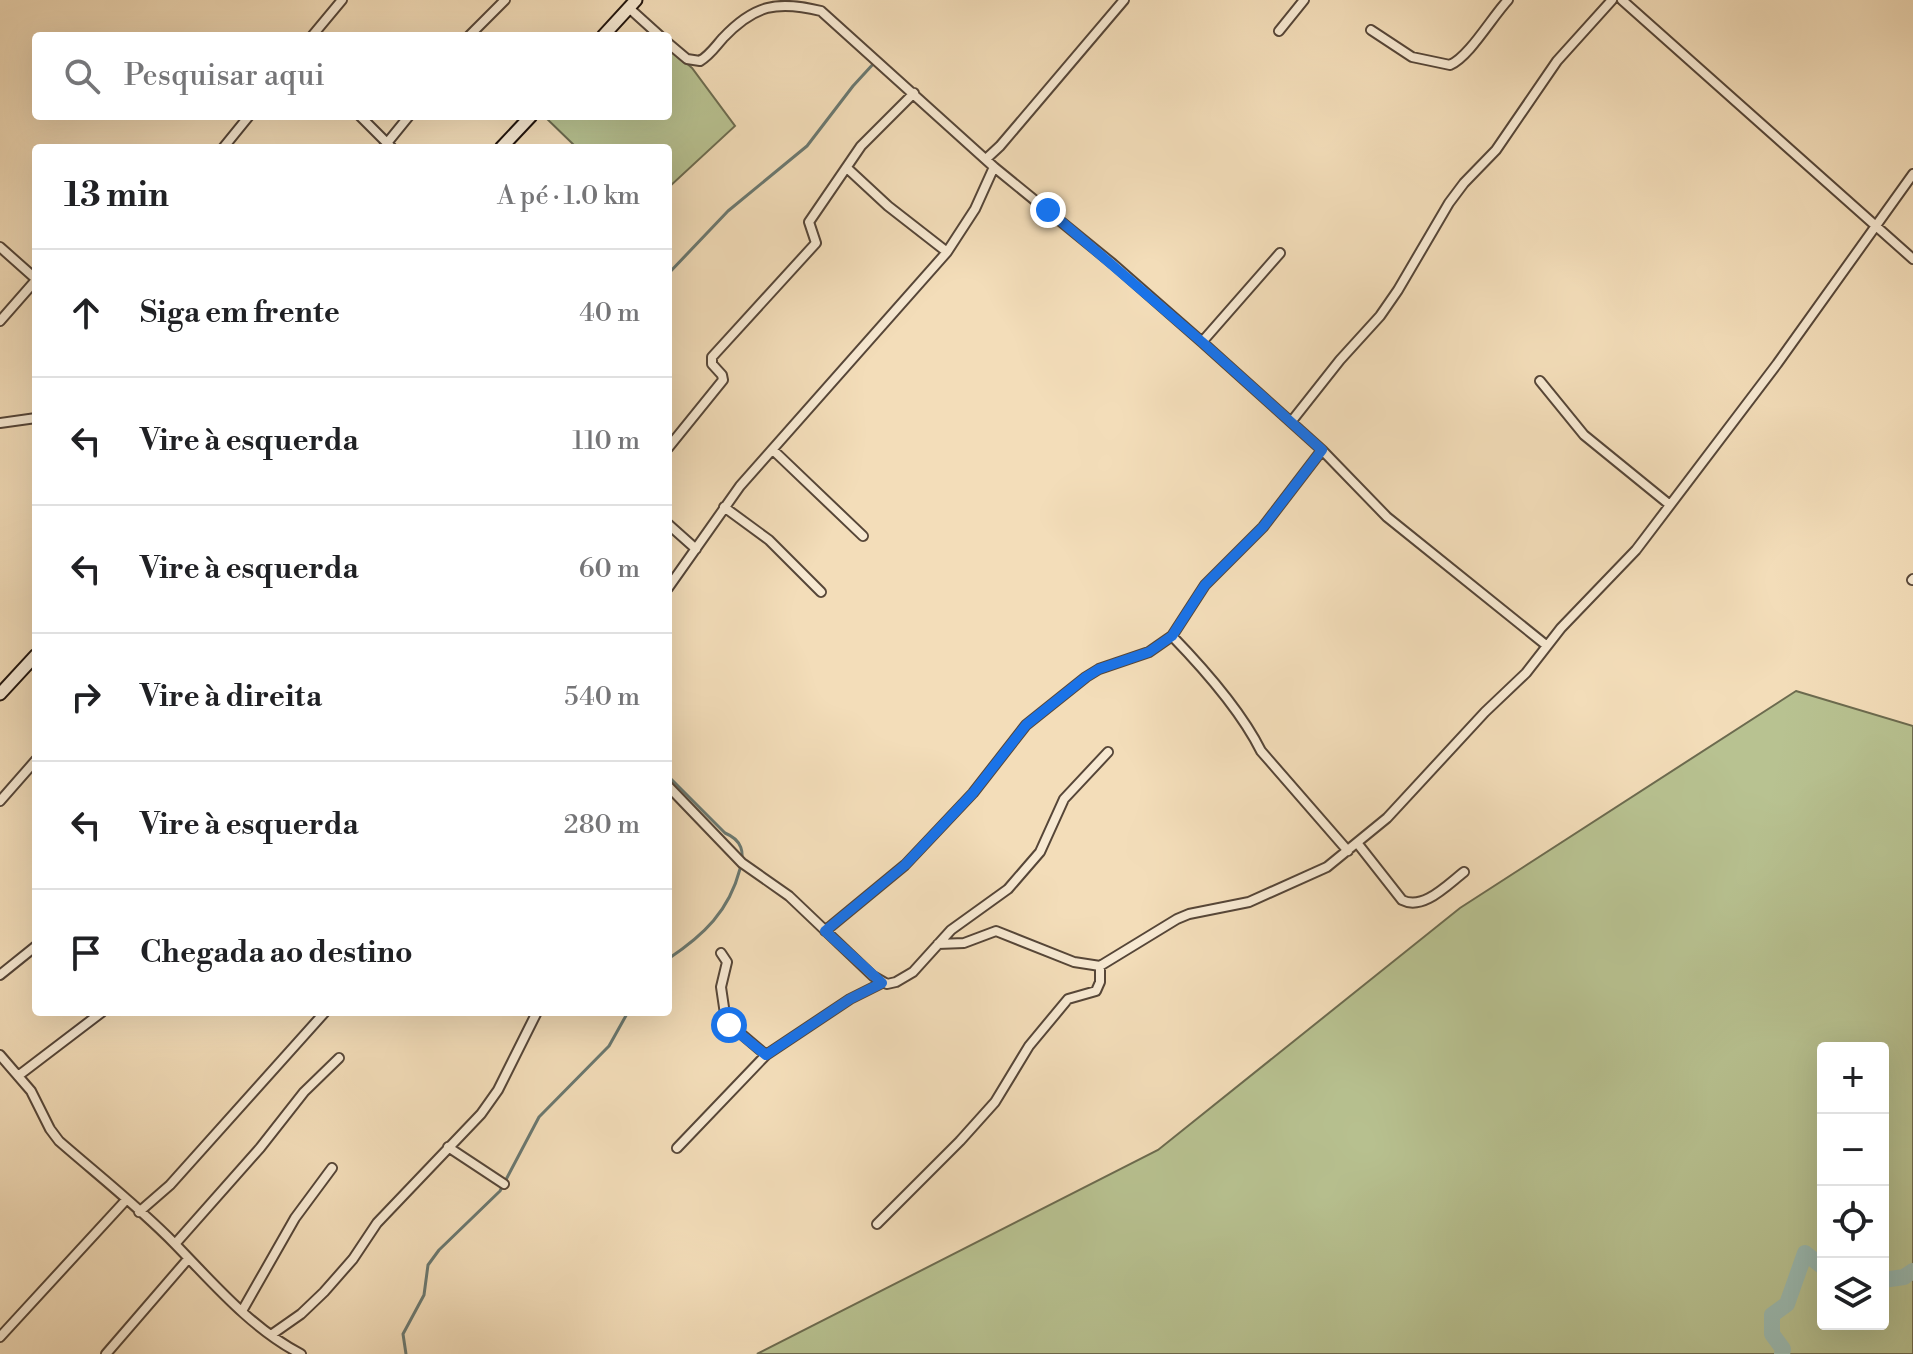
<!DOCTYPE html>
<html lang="pt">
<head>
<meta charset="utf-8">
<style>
	body { margin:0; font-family:"Libre Bodoni",serif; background:#f2f2f2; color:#202124 }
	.controls { position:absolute; right:24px; bottom:24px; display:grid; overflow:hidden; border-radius:8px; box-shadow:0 8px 32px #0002 }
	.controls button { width:72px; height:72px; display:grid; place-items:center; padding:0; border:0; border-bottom:2px solid #e0e0e0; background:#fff; color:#202124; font:40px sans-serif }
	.stop { position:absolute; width:24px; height:24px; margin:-18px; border:6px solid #1a73e8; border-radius:50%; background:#fff }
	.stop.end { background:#1a73e8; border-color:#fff; box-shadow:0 2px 8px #0008 }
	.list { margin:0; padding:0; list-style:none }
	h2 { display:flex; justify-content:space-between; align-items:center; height:104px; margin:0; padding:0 32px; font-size:34px }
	h2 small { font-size:26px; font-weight:400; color:#757577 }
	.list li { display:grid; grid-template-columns:52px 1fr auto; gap:24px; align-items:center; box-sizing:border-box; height:128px; padding:0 32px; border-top:2px solid #e0e0e0 }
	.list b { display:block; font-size:30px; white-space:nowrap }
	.list em { font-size:26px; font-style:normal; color:#757577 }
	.icon { flex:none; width:44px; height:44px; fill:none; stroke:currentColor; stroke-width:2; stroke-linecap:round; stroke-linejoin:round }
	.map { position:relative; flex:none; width:1913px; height:1354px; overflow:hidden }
	.search { position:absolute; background:#fff; box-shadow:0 8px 32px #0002; left:32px; top:32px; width:640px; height:88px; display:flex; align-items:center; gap:20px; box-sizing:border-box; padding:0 28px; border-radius:8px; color:#757577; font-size:30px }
	.panel { position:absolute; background:#fff; box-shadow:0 8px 32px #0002; left:32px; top:144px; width:640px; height:872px; border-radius:8px }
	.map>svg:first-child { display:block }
</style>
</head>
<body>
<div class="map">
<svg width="1913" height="1354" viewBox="0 0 1913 1354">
	<rect width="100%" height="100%" fill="#f3ddb9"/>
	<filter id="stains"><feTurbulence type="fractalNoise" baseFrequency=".0025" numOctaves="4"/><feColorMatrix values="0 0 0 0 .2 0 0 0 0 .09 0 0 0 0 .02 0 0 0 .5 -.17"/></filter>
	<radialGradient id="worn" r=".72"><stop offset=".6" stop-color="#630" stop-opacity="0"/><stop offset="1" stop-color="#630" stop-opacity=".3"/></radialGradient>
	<!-- green -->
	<path fill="#b8c291" stroke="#6c6b4f" stroke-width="2" fill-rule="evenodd" d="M668,47L692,68L735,126L668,188V148H577L544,116H668Z
		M1796,691L1913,726V1354H757L1158,1150L1460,908ZM1883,1048V1324H1823V1048Z"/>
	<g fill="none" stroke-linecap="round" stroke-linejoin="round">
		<!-- stream -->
		<path stroke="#6a7870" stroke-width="3" d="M668,274L728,211L807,146L853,86L875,62
			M668,776L725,833C742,840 745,852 740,869C729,911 704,935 668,959
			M406,1354L403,1334L424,1295L428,1265L439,1250L500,1191L539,1117L609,1046L628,1012"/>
		<!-- river -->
		<path stroke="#9bbbb2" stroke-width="16" d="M1883,1280L1904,1277L1913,1271
			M1782,1354L1783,1349L1772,1334V1315L1787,1304L1805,1253L1823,1267"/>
		<!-- street casing -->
		<g stroke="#564638" stroke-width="12">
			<path id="street" d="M1622,0L1913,259
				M629,8L660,36
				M1371,30L1412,57L1450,65C1469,57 1492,17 1508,0
				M1279,31L1304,0
				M312,36L342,0
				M469,36L505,0
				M668,43L687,59L700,61C710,55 715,47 723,38C754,5 777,0 821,11L994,167L975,209L947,252L740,486L668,588
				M360,116L392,148
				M223,148L249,116
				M383,148L409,116
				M986,159L1000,146L1124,0
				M994,167L1113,264L1202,342L1322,450L1387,517L1546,645
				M847,168L888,206L947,252
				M0,247L36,279
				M0,321L36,280
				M1202,342L1280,253
				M1540,381L1584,435L1670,505
				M1291,422L1340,360L1380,316L1398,290L1449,203L1464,183L1496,150L1557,61L1612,0
				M0,423L36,418
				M668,448L723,380L722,375L712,364V357L816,243L809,222L861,146L914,93
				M773,450L863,536
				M724,507L769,540L821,592
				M668,524L696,549
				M1912,580L1913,579
				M1172,636C1204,669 1241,711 1261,751L1348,851
				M668,786L742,863L789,896L873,976L887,984L896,982L913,972L951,930L1008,889L1040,852L1064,799L1108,752
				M0,801L36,760
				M1358,844L1402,900C1423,911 1447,885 1464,872
				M825,931L905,865L973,793L1026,725L1086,677L1099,669L1149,652L1172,636L1205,585L1263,527L1322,450
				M938,944L964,943L996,931L1074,962L1100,966L1177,919L1189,914L1249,902L1327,867L1387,818L1485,712L1526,673L1561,628L1636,550L1777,364L1913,174
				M721,953L727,962L721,987L726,1021L766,1055
				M0,975L36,946
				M0,1055L31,1091L50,1129L59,1141C98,1175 140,1208 175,1244C213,1283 252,1329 301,1354
				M18,1076L102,1012
				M448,1147L504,1184
				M677,1148L766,1055L850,999L882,983
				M139,1212L170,1185L325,1012
				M877,1224L960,1141L995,1102L1029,1046L1068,999L1096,991L1100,982V966
				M175,1244L260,1148L304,1092L339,1058
				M242,1311L295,1218L332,1168
				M271,1335L301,1314L324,1292L353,1259L377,1223L481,1114L498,1090L537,1012
				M0,1337L126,1200
				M106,1354L188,1259"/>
		</g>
		<!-- secondary casing -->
		<g stroke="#21140d" stroke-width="15">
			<path id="secondary" d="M603,36L636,0
				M501,148L531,116
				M0,694L36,655"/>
		</g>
		<!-- street -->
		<use href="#street" stroke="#f7e9d2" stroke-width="8"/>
		<!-- secondary -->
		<use href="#secondary" stroke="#f7e9d2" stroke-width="11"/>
	</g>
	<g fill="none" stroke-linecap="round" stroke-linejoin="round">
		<!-- route -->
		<path stroke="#1a73e8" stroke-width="10" d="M729,1025L766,1055L850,999L882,983L825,931L905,865L973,793L1026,725L1086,677L1099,669L1149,652L1172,636L1205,585L1263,527L1322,450L1202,342L1048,210"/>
	</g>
	<rect width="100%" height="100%" filter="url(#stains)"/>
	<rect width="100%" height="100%" fill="url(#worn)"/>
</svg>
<div class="controls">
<button>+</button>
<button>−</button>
<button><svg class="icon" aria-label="locate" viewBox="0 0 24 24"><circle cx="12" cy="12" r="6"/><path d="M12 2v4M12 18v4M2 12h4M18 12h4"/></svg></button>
<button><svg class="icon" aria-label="layers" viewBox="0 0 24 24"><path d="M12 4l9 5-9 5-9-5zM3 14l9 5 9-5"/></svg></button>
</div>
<div class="stop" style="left:729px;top:1025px"></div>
<div class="stop end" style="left:1048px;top:210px"></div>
<div class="search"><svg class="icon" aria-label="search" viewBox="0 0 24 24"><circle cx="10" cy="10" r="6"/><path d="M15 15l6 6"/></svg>Pesquisar aqui</div>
<section class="panel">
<h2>13 min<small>A pé · 1.0 km</small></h2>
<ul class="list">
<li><svg class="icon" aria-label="ahead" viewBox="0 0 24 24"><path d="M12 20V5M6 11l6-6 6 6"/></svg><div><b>Siga em frente</b></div><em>40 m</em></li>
<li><svg class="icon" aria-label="left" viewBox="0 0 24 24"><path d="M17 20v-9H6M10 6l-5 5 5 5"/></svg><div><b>Vire à esquerda</b></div><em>110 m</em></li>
<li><svg class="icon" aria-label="left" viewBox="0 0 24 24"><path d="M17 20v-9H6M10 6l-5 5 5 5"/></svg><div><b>Vire à esquerda</b></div><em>60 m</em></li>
<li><svg class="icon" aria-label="right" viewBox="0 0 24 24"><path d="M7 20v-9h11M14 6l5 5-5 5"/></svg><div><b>Vire à direita</b></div><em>540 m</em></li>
<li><svg class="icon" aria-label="left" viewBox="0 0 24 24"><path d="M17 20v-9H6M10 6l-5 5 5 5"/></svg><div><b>Vire à esquerda</b></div><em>280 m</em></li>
<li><svg class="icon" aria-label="arrive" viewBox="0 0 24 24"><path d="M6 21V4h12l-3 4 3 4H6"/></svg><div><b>Chegada ao destino</b></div></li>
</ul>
</section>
</div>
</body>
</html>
